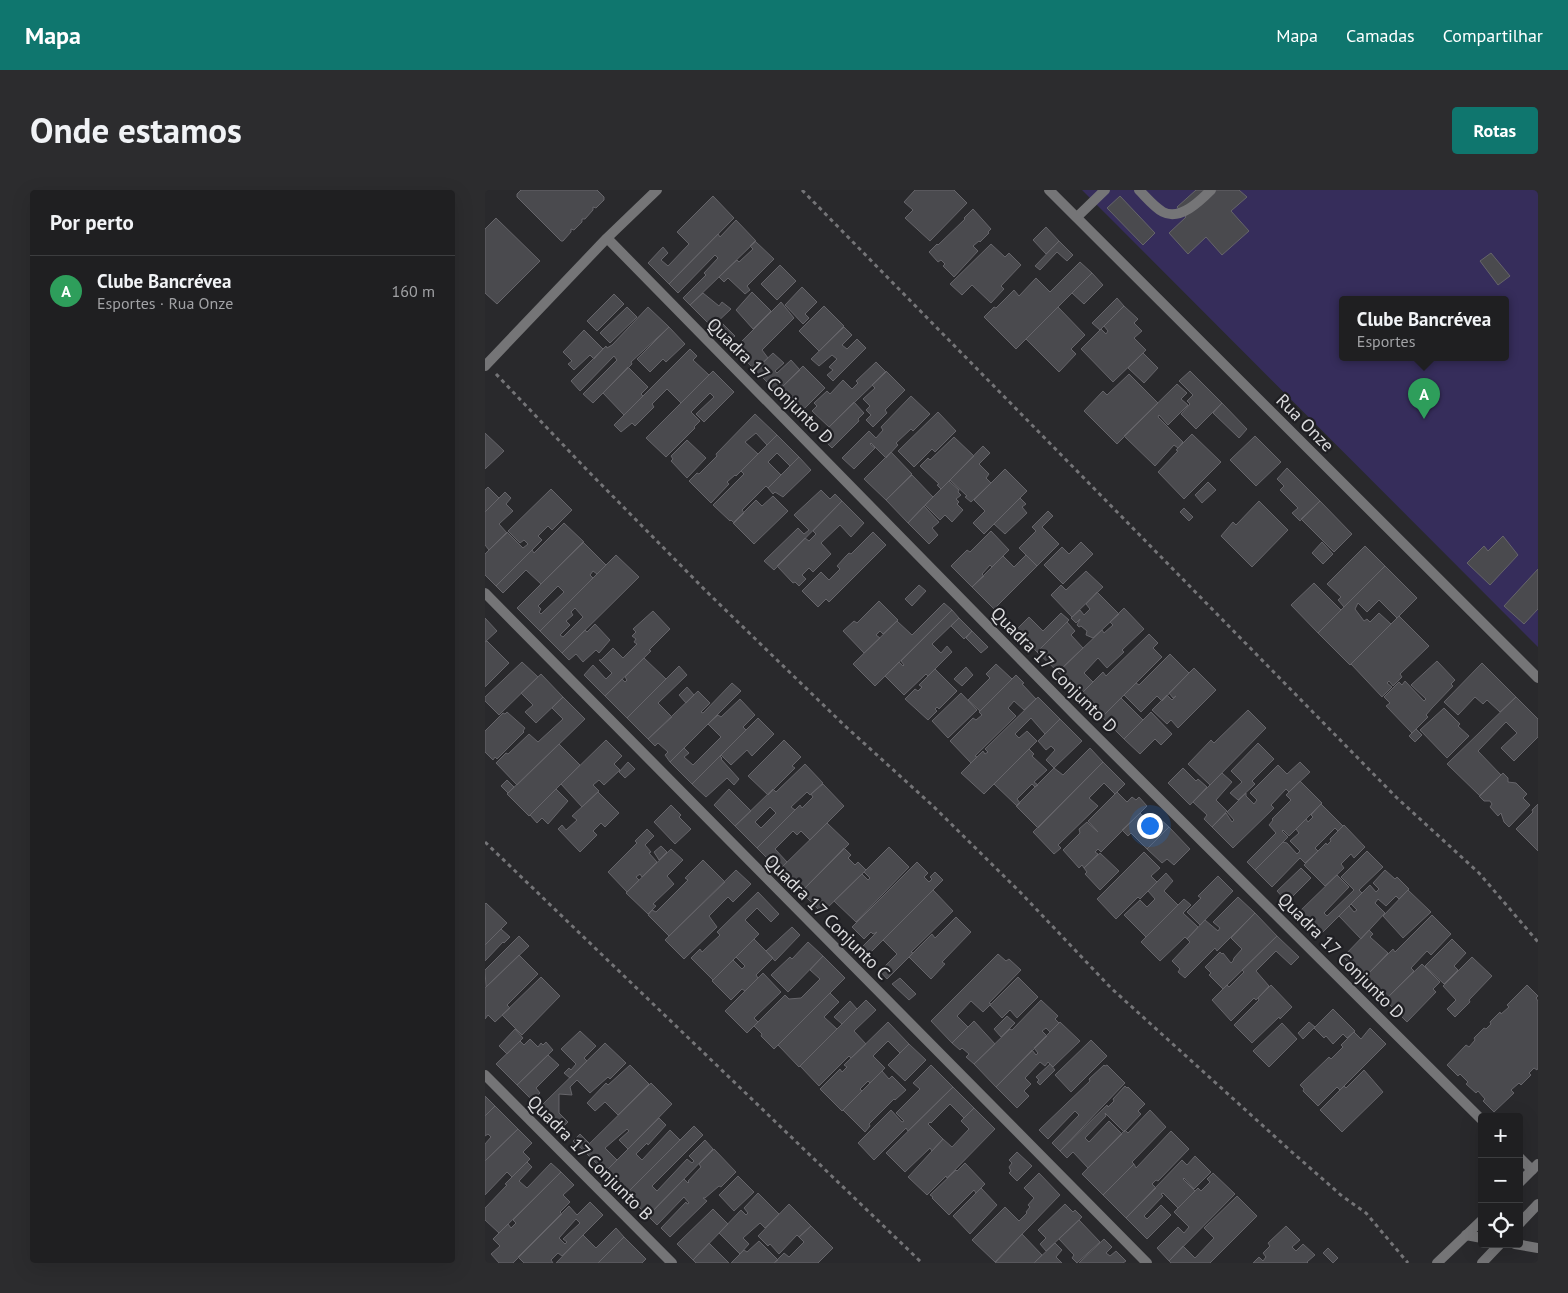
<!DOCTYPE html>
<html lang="pt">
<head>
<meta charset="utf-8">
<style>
	body { margin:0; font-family:"PT Sans",sans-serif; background:#2c2c2e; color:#f1f3f6 }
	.controls { position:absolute; right:15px; bottom:15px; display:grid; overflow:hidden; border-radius:5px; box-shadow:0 5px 20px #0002 }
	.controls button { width:45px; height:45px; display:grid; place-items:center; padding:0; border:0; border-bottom:1px solid #3c3d3f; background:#1f1f21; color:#f1f3f6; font:25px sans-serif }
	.you { position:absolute; left:664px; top:635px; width:18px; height:18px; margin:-12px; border:4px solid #fff; border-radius:50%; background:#1a73e8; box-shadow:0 0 0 8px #1a73e833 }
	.badge { display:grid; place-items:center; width:32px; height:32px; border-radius:50%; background:#0f766e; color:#fff; font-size:16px; font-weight:700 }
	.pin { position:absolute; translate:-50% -41px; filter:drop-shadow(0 1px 2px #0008) }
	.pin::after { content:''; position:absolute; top:26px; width:18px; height:15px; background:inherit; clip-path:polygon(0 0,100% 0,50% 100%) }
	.popup { position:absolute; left:854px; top:106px; width:170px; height:65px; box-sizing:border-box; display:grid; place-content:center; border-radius:5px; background:#1f1f21; filter:drop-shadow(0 1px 4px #0005); font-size:16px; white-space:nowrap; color:#a1a2a5 }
	.popup b { font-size:19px; color:#f1f3f6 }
	.popup::after { content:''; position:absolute; left:50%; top:100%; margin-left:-10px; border:10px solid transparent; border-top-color:#1f1f21 }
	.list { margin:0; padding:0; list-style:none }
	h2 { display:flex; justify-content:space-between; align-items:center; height:65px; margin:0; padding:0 20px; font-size:21px }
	h2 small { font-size:16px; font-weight:400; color:#a1a2a5 }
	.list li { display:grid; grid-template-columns:32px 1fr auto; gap:15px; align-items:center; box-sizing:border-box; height:70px; padding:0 20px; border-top:1px solid #3c3d3f }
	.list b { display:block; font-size:19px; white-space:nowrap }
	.list p { margin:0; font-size:16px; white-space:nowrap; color:#a1a2a5 }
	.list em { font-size:16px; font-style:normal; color:#a1a2a5 }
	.icon { flex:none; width:28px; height:28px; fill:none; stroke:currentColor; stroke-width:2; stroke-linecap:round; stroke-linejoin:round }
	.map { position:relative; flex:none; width:1053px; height:1073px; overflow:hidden; border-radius:5px }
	header { display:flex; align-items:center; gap:30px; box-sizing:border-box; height:70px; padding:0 25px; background:#0f766e; color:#fff }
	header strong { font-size:24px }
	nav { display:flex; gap:28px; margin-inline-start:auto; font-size:18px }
	.intro { display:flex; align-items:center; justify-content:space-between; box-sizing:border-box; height:120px; padding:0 30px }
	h1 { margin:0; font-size:35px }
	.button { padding:12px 22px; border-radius:5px; background:#0f766e; color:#fff; font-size:18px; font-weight:700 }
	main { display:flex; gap:30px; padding:0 30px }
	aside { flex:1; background:#1f1f21; border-radius:5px; box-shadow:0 5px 20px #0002 }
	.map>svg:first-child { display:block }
</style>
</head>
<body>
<header>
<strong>Mapa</strong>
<nav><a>Mapa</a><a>Camadas</a><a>Compartilhar</a></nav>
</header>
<div class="intro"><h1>Onde estamos</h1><a class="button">Rotas</a></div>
<main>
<aside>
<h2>Por perto<small></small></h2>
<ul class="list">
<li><span class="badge" style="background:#2e9e5b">A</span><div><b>Clube Bancrévea</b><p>Esportes · Rua Onze</p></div><em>160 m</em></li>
</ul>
</aside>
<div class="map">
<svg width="1053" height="1073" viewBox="0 0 1053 1073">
	<rect width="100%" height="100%" fill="#29292c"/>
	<!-- grass -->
	<path fill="#362d5b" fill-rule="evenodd" d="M597,0H1053V457ZM858,110H1020V168H858Z"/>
	<!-- building -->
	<path fill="#4a4a4e" stroke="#66656a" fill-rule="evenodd" d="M36,0H112L119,7V10L111,18L108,17V20L100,29H97V32L89,40L86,39V42L78,51H76L32,7V4Z
		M430,0H469L482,13L445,51L420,28L428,20L419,12Z
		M711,0H754L762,7L746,21L764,41L737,65L721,47L703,64L684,43L701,27L692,17Z
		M228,6L249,28L184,94L163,73L178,57L183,63L176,70L183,76L204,54L192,42Z
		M635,6L670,43L658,55L622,18Z
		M488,19L506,39L503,42L504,43L495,52L494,51L488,56L493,61L469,87L458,76L460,74L456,70L453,72L444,62L452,54L453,55L480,29L479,28Z
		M11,28L55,71L12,114L0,103V39Z
		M251,30L271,51L205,115L198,108L221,85L219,83L233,68L230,65L193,103L184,94L233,44L235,47Z
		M561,37L574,51L561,64L548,50Z
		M270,51L289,69L262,96L265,100L260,104L243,88L239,92L234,87L252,70L254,72L268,59L265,56Z
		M574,51L588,65L582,71L572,62L555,80L550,76Z
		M506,54L520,67L524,63L536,75L516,96L519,99L506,113L487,95L477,105L465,94Z
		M1006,63L1025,86L1013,95L995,71Z
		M595,72L607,83L531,159L499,127L509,117L511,118L529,100L534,106L551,88L565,102Z
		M295,75L311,91L292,110L276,94Z
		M607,83L618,95L599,114L587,103Z
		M317,97L332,112L320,124L324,128L318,134L300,115Z
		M267,102L286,121L268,139L251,120Z
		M218,103L234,116L237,112L246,119L227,137L205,115Z
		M129,104L139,114L112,141L102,131Z
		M632,108L639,116L615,140L607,133Z
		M296,112L309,128L277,160L283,168L270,180L249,159Z
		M339,116L359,136L334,161L314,141Z
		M639,116L653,129L649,133L657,141L649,148L661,160L628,192L596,159L616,139L621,144L623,141L619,136Z
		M142,117L152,127L125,153L115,143Z
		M163,117L184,137L146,172L147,174L108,213L98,204L132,170L129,166L95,201L86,191L121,156L122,158L127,155Z
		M573,117L600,145L586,159L591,164L574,182L541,149Z
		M234,130L250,146L243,153L227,137Z
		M184,137L200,154L181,172L178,169L165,182L152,169Z
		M359,137L367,145L357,155L362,159L372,149L381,158L348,191L342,185L348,180L344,177L352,169L347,165L334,176L326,169Z
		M99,140L118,159L109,169L105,165L89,180L83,174L87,171L78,162Z
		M205,159L212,166L208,170L224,185L196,213L182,199L167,214L169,217L150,236L147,233L136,242L129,235Z
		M288,163L299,173L290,181L292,183L306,170L315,180L292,202L270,180Z
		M658,163L673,178L659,193L643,178Z
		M391,172L401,182L344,237L327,221L332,216L329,213L342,201L345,204L358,190L367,199L373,193L371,191Z
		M318,176L340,198L319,219L297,197Z
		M143,177L163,197L156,204L158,206L139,225L118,203Z
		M228,181L249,202L219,232L211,224L229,207L225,203L206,222L215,231L209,237L210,238L181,267L161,248Z
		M401,181L420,200L400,220L402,223L388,237L381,230L386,225L381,220L385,216L378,209L390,198L387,195Z
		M705,181L737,213L711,239L696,224L705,214L702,211L708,205L694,191Z
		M644,184L673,213L632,254L599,221L618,201L622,205Z
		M692,194L702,203L696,209L703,215L683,235L674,225L673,227L698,252L693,258L689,255L670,276L639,246Z
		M426,206L445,224L428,241L426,239L411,253L413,255L401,268L386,253L385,254L390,258L369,279L357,268L384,241L391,248L398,240L396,237Z
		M369,212L379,223L373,229L374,231L347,258L335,246Z
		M737,213L762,239L754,248L728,223Z
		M453,222L471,241L450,262L447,259L429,277L413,261Z
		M270,224L292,245L282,255L271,243L260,252L273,264L251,286L250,285L242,292L244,294L226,313L204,291L212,283L214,284L232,266L231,264Z
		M0,243L19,261L0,279Z
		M707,244L736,272L699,309L673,282L693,261L691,260Z
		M292,245L314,267L305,276L292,263L283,272L296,285L283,298L281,296L257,320L259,323L249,333L246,330L245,331L228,315L259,284L256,281Z
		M770,246L796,272L771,296L745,270Z
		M469,247L489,266L456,299L452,295L454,294L435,276L443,268L445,270Z
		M202,250L221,268L202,288L186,271L188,269L186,266Z
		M498,256L505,263L494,274L504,284L501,288L506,293L486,312L480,307L482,306L465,290Z
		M406,262L427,284L401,310L379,289Z
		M314,267L326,280L298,307L290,302L288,304L283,298Z
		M802,278L835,311L815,331L807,323L813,318L795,300L799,296L792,289Z
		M520,279L542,301L499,344L488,333L500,321L489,310Z
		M427,285L448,307L423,333L401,310Z
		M464,291L474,300L473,302L476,305L471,309L474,312L472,314L478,320L467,332L460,325L455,330L440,315Z
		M723,292L731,300L717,313L710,305Z
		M3,297L14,308L0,322V300Z
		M66,299L87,320L67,340L63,336L53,346L57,350L11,396L0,385V364L22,342L38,358L43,354L39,350L35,353L23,341Z
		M336,300L345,309L350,304L357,311L289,380L279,371L313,338L319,344L324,340L309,325Z
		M20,302L26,308L21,314L28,321L14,334L22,343L4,360L0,355V322Z
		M288,306L303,321L269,354L248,333L271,310L277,316Z
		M535,308L541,314L537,317L542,323L520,344L509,334Z
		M357,311L379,333L366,347L355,335L336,353L346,364L328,382L324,378L317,385L321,389L314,396L310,392L308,393L292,376L320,348L324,351L331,344L328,341Z
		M774,311L803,340L767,377L736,346L748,332L751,335Z
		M835,311L867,344L849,362L816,329Z
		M439,316L454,332L447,338L453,345L444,354L423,333Z
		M699,318L708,327L704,331L695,322Z
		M563,321L568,326L557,337L574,354L552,376L534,358L551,341L547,337Z
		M79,333L99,352L56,394L41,380L18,403L11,396L47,360L49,363Z
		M506,341L524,360L507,377L505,375L497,384L499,386L487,397L466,376L482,360L485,362Z
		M388,342L401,355L344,412L341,409L333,417L317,401L336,382L344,390L355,379L352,376L360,367L364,363L366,364Z
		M1018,346L1033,365L1005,395L982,373L999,356L1003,361Z
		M98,352L121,375L112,384L108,381L105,385L108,388L55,441L32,418ZM73,396L79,402L56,424L54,422L56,419L53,416Z
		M596,352L608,364L578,394L559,375L577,357L584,364Z
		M837,352L848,364L838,374L827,363Z
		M880,356L900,376L859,417L853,410L856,407L842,394Z
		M131,365L154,387L77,463L55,441ZM90,418L98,427L78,447L75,445L85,435L81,431L88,425L86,422Z
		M541,365L552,376L509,419L487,397L518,366L529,377Z
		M900,376L932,408L912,428L894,410L882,422L873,413L870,419L879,431L882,429L885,432L894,423L906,434L865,475L833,443Z
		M1053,379V419L1039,434L1019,416Z
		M601,381L618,397L587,427L566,405L576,395L581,400Z
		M829,393L856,420L833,443L806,415Z
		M434,395L441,401L427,416L420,409Z
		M612,402L634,424L608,448L601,445L602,441L596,436L594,437L592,435L595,429L591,433L586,428L595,420L599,425L605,419L601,414Z
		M394,411L413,430L398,444L395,441L391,445L395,448L379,463L358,441L369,431L372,433Z
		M459,413L467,420L390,496L368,474L412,431L427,445Z
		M639,418L659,439L637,460L639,462L622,478L613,468L599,483L608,492L595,505L573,482L617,440L619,443L628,435L625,432Z
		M467,420L474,428L447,454L456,463L462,456L467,462L443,486L441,484L419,505L400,486L414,472L418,476L419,475L416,471Z
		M168,421L185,439L164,460L166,461L120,506L99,485L108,475L121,489L127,483L114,470H116L128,458L138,468L152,454L149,452L151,449L147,446L151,442L148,439Z
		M576,423L584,430L552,462L531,440L544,427L558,441Z
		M914,426L944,456L915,484L917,487L908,496L904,491L902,493L907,497L897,507L866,474Z
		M0,428L12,441L0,452Z
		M474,428L487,441L479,449L466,436Z
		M582,432L590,441L586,445L598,458L573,482L552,462Z
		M110,434L125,450L114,463L111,460L98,472L91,464L84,470L77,463L100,440L102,442Z
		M487,441L503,457L496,463L481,448Z
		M664,444L673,453L668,458L677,467L617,527L595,505L618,482L621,486Z
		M2,451L24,473L0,497V452Z
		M685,464L704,483L677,511L672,506L656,522L639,505L651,493L654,495Z
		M159,468L181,489L142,528L120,506L137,489L140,492L142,490L140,487Z
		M952,471L970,490L966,494L968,496L947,518L941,525L943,527L927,543L901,516L905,513L899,507L914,492L917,495L920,491L939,511L941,509L926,495Z
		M37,472L53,487L14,525L0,511V507Z
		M997,473L1031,507L1015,522L1002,510L998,514L990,507L973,525L959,512Z
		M511,474L527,489L495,521L483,510L505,488L501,484Z
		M194,476L202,485L173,513L187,527L163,549L142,528Z
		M481,477L488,485L477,496L469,489Z
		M709,478L731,500L693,538L686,530L682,534L667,520L682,505L687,510L691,506L688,508L684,503Z
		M450,479L472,501L454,519L452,517L450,519L452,521L443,530L420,509L430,499L433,501L437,497L434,495Z
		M56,484L78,507L51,533L40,522L48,515L36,503Z
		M531,485L539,493L537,494L551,509L539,520L529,511L523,518L531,526L490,566L492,567L486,573L465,551L488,528L491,530L497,525L494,522Z
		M247,493L256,501L185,572L180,565L183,562L173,553L170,556L163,549L213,501L225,513L216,522L218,523Z
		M202,497L209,505L201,513L194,505Z
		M476,503L492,520L463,548L447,531Z
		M78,507L100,529L32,595L11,573L21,563L23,564L44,544L53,552L78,529L67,518Z
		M553,507L575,529L560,544L546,528L530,544L534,548L542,541L552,551L499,604L476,583L498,561L500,564L503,562L500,559Z
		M1031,507L1053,529V547L1029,571L1016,558L1032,543L1021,532L993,561L1016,585L995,606L962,574Z
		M636,508L658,530L639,549L617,527Z
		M255,509L270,525L258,537L261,540L207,594L185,572L199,558L204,563L199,567L208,575L236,547L223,534L233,525L236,527Z
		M959,518L975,534L973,536L984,546L962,568L935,540Z
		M763,520L781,538L725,595L703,574L726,550L729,553Z
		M22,522L40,538L38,541L39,542L12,569L10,567L8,570L0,562V541L18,523L20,524Z
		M666,522L687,544L676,555L670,549L655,564L639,549Z
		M273,528L289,544L267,566L262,560L246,575L236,565Z
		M575,529L597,551L569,578L561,570L570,560L566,556L561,560L553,551Z
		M931,539L937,545L930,552L924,546Z
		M121,550L137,566L129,574L135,580L119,595L114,590L108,595L114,601L97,617L76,594Z
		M299,550L316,567L307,576L310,578L283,605L263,586Z
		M773,553L789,569L767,591L770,594L753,610L745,603L757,592L746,581Z
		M74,554L95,575L44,626L22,604Z
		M605,558L618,572L553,638L531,616L569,578L578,585Z
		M544,559L549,564L547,566L562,580L549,592L553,595L550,597L547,594L532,609L535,613L532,616L509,594Z
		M235,566L237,568L236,569L254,589L249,595L242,588L221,607L207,594Z
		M143,572L150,579L140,588L134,582Z
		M618,572L640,594L630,604L619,593L604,608L613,616L573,655L576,658L569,664L548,642Z
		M815,572L825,582L804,602L801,599L786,615L789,618L748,658L727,637L741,623L747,632L749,630L742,622L761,603V606L769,614L772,610L765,603L793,575L802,584Z
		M320,574L338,593L325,605L322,602L306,617L310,620L272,658L250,636L288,599L291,602ZM285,617L291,623L276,638L270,632Z
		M698,578L711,591L713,589L722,597L705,615L683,593Z
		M737,583L747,592L731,610L742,621L727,637L719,629L722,625L708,612Z
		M1018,583L1023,588V592L1031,593L1042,604L1038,608L1045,615L1024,637L1019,632L1016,623L1013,626L1005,617L1007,614L1005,611H999L994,606Z
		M22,590L29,597L23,603L16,596Z
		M815,591L837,613L804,646L798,640L797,641L803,647L770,680L762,672L791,643L784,635L788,630L787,629L806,610L801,605Z
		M338,594L359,616L325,650L316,641L312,645L308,641L290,659L302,672L294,680L272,658L315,615L317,618L328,607L326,604Z
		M71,599L83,611L63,634L57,628L52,633L45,625Z
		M244,599L266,621L250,636L229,615Z
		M113,602L134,623L120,637L116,633L108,641L112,645L95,662L73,639L77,635L81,640L92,630L87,626Z
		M632,602L642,612L647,607L651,610L654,607L662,616L616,662L613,659L610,662L613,664L599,678L597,675L594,678L578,660L595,643L594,639L602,632L613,642L603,631Z
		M836,614L858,636L853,641L850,638L830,658L833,661L820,673L815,668L787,697L770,680L798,652L802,653L812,664L815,661L805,651L814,643L811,639L821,629L823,632L828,627L826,625Z
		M1053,614V661L1031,639L1048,622L1047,620Z
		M186,615L196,625L194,627L206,639L190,654L169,632Z
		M655,623L666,635L674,628L684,637L662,659L646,643L643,646L637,640Z
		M342,633L364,654L316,702L294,680Z
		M859,635L880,657L869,668L866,664L856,674L859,678L840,696L819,675L841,653L842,655L846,651L845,649Z
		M684,637L705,659L689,675L682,669L677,673L662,659Z
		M162,639L169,646L160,655L166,662L164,663L172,672L157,687L155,684L151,687L154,690L142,702L123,682L152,653L150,651Z
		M176,656L182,662L174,670L169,662Z
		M404,657L424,677L371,732L349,711L377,684L383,690L385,688L379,682Z
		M359,658L366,665L363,668L370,675L373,672L381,680L337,723L316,702Z
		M186,659L198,670L182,686L189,694L168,714L171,716L163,724L141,703Z
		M882,661L898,677L874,700L877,703L836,744L813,723L852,685L864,697L839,723L842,726L869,700L856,687Z
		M659,662L675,678L666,686L672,692L655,709L653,707L631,729L612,709Z
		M615,663L634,681L615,700L600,684L602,682L599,678Z
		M218,670L240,692L184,746L163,725L167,720L171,722L203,690L200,688Z
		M432,672L443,683L439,687L444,692L447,689L445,687L450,682L458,690L381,767L374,760L392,742L388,744L386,742L379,749L367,737Z
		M816,678L826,688L802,712L792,701Z
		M251,680L266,694L248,712L243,707L224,726L232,737L199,769L180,750Z
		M900,680L910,689L912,687L924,699L914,709L911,706L901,716L893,709L890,713L900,723L876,749L854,726L864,716L869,722L872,720L866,714L885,695L891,702L894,699L888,693Z
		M681,683L688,691L679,701L693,715L661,747L639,725L655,710L662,717L670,709L663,701Z
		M733,686L748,701L715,735L702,722L716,708L713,706Z
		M448,700L468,721L426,762L428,763L402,789L395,781L412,764L398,750Z
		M923,700L946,722L918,748L898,726Z
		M273,702L294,724L286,732L272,718L260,730L274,744L228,790L206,768L215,759L217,762L235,745L232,742Z
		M753,707L770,723L732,761L730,758L700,788L693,782L695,779L687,771L705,752L702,749L720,730L733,741L735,738L728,732Z
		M699,709L706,715L698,723L713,737L702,749L700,747L675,771L656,752Z
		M1,713L22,733L0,755V714Z
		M770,723L792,746L738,799L724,785L726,783L720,777L735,762L737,764L738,763L746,773L748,771L749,768L757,759L746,748Z
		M947,725L966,744L946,765L942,761L926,778L929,781L900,810L879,788L908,759L910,762Z
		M471,727L486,742L457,772L460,774L446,789L424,767L447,744L450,748Z
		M307,737L315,745L290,771L281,761Z
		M16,739L25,747L19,753L18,752L0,771V755Z
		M884,740L888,744L885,747L903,763L879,788L858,767Z
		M34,746L44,756L1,797L0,780Z
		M792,746L814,767L806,775L791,761L771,781L784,796L771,810L769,808L746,831L727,810L742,795L744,797L759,782L757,780Z
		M269,749L288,768L271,785L273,788L260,801L257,799L246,810L227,791L248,770L257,779L260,776L251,767Z
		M967,749L981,763L969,776L973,780L959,794L940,776Z
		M323,752L338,766L303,802L286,785L305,767L307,769Z
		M513,764L521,771L524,769L536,780L504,813L506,814L498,822L486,811L472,826L483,837L467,853L446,831Z
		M34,765L53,784L22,815L25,818L10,832L3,825L0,829V798Z
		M338,766L360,788L289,859L276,846L277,844L269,836L300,805L304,809L316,808L335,789L325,780Z
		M987,767L1007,786L984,810L985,812L970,827L962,819L971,810L958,796Z
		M937,774L955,792L948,799L951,802L922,832L900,810Z
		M278,783L296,802L269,828L273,832L262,843L240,821Z
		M56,787L75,806L37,845L17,825Z
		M533,787L553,807L532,828L525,820L517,828L505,815Z
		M415,788L431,804L424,810L407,794Z
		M786,795L807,817L795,829L794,827L767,853L749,835L774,810L773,808Z
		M1042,795L1053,806L1051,808L1053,811V878L1052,880L1049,878L1044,883L1046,885L1036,895L1034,893L1026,900L1029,903L1009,922L998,911L1000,909L993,901L991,903L981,894L983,892L975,884L973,886L962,875L981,855L984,857L990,850L989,848L999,838L1001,839L1006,834L1005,832L1015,822L1016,824L1024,817L1022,815Z
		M345,803L354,812L339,827L352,839L314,877L293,855Z
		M381,810L391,820L369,841L381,854L366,868L364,866L334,896L315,876Z
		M556,810L573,826L570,829L574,833L565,842L561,838L557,841L562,846L511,897L489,874L525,839L527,840Z
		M365,811L372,819L357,834L349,827Z
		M848,819L870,841L862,848L858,844L848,854L841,846L839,848L829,838Z
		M522,826L530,833L516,847L509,839Z
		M489,831L510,854L489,874L481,867L484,864L477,858L475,860L467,853Z
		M403,832L424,854L415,863L403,851L388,866L400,878L385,893L383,891L375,899L377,901L357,921L335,899L355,879L357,882L362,877L359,875Z
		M575,832L595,851L568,877L563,872L560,876L555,872L540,888L546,894L539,901L544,906L532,918L511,897L547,860L551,865L553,863L549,858Z
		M824,832L830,837L818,849L813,843Z
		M797,833L812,849L784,877L768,861Z
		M885,838L901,854L855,900L852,897L833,916L818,901L819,899L815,895L844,867L846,869L858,857L856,855L869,842L876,849Z
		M30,839L38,848L22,864L14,856Z
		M95,841L111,856L99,868L102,871L85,888L79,883L84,878L86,880L91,874L76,859Z
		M45,849L53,857L56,853L58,855L61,852L68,860L32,895L11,874L35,851L39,855Z
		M606,850L622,866L586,902L570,885Z
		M120,853L141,873L125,889L123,887L105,903L92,890L85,897L87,905L74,904V923L83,932L76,939L55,917Z
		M424,854L441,870L420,891L403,875Z
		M63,865L74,875L51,898L55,903L47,910L32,895Z
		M565,874L570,880L555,895L552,892L554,890L551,887Z
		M145,875L164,894L133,925L120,912L110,921L102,913L121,893L123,895Z
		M446,875L468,897L423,941L421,938L389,970L373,953L406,920L417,932L419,931L411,923L435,899L428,893Z
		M619,875L620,876L622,875L640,893L575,961L567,953L594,925L590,921L563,949L554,940L605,891L604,889Z
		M879,880L898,902L857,942L835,920L859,896L861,898Z
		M397,881L404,889L407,886L421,900L410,910L409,909L384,934L385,936L380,942L358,920Z
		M166,893L187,914L143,959L134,950L144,941L142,939L120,958L132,970L120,982L98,960Z
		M640,896L642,898L643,897L660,914L653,921L656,924L639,942L620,923L621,926L600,948L604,952L624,931L637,944L603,978L588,962L582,968L575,961L622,915L623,917L629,911L628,909Z
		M468,897L489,918L479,928L465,914L446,933L445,932L443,934L458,949L447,961L445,958L420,982L401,963Z
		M0,906L10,916L0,926Z
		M10,916L33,939L0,971V954L6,947L3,944L0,946V926Z
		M489,918L510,939L462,988L461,986L442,1005L423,987L458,949L467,957L484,939L476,931Z
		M665,920L681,937L647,972L649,974L618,1005L597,984L640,940L643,943Z
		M174,928L181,935L163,955L162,953L151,964L157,970L185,940L195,950L141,1004L120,982Z
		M209,936L218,945L167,996L172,1001L202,969L207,973L209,971L204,966L220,950L228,959L163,1026L141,1004Z
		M33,939L47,953L38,962L45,969L27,987L22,982L0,1005V971Z
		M686,941L704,959L673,991L671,990L667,994L671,998L641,1028L618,1005L649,974L651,978Z
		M95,944L105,954L98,960L88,951Z
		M229,959L251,982L236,997L234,996L220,1008H218L222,1011L185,1047L176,1038L201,1012L202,1014L204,1013L199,1007L172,1035L163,1026L199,989L203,993L204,992L203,991L216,977L214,974Z
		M532,962L547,976L532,991L524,983L526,981L524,977L527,973L524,970Z
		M710,966L726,982L709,999L699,988L698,989L710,1001L693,1018L678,1003L676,1004L678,1006L659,1026L662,1029L676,1015L686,1025L662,1049L641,1028L697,970L702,975Z
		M42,972L47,977L34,991L42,998L66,973L76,982L14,1043L0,1030V1018L22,995L20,994Z
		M480,973L500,994L491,1003L489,1000L464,1025L447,1008L448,1007L445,1005L471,980L472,981Z
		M76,982L89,995L78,1005L85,1012L75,1022L77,1024L28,1073H14L6,1064L15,1056L8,1049L23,1034L26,1038L31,1033L28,1030Z
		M554,983L575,1005L510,1072L487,1050L520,1017L534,1031L542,1023L541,1022L545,1017L543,1015L549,1008L539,998Z
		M728,983L750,1004L684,1071L672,1058L693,1037L699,1043L704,1037L689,1022L713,998L716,1001L725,992L722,989Z
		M253,986L269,1002L249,1021L234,1005Z
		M496,998L512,1015L485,1044L468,1026Z
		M273,1003L294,1024L280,1038L275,1033L258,1048L264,1054L255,1064L234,1043L256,1020L261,1025L263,1023L259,1018Z
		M752,1006L772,1026L725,1073H686L684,1071L698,1056L710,1068L729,1048L719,1038Z
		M105,1012L118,1025L77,1066L73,1063L66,1070L68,1073H39L33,1067L84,1016L92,1025ZM91,1029L95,1033L78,1049L82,1052L80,1054L74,1048Z
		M304,1014L326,1036L314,1047L312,1045L294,1064L285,1054L283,1056L273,1046Z
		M580,1014L588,1022L590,1020L597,1027L561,1061L555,1054L561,1048L553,1040Z
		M228,1019L243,1034L208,1070L192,1054Z
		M594,1030L615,1052L592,1073L587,1068L589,1065L574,1049Z
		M326,1036L348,1058L333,1073H289L299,1063L304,1067L319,1052L314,1047Z
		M801,1036L815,1050L807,1057L811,1061L818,1054L830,1065L822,1072L823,1073H768L774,1067L778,1071L781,1067L778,1063L785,1056L783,1053Z
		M131,1038L139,1047L113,1073H71L98,1045L111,1058Z
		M537,1044L557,1065L549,1073H510Z
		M139,1047L161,1069L157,1073H113Z
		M619,1049L627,1057L621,1063L625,1066L631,1061L641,1071L638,1073H594Z
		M274,1051L293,1070L289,1073H246L259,1060L262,1062Z
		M224,1053L244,1073H211L208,1070Z
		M570,1053L577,1060L571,1067L577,1073H549Z
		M843,1058L853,1068L848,1073L838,1063Z"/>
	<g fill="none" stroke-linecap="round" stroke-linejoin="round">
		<!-- path -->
		<path stroke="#747477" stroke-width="3" stroke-dasharray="4 4" stroke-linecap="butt" d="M317,0L911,607L994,683L1053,752
			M11,184L102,280L222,402L359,535L448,616L536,703L626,798L808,963L857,1006L881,1023L923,1073
			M0,652L437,1073"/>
		<!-- service -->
		<path stroke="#757577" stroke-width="10" d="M654,0C661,7 669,17 678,22C695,31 715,11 726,0
			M592,27L620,0
			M981,1045L997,1048
			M1030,1054L1053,1058"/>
		<!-- pedestrian -->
		<path stroke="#757577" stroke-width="10" d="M1034,1034L1053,1014
			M997,1073L1015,1054"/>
		<!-- minor -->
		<path stroke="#757577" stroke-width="10" d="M122,48L590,525L997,930
			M0,176L122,48L172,0
			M0,403L662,1073
			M0,885L187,1073
			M1034,967L1047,980"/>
		<!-- tertiary -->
		<path stroke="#757577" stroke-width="10" d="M564,0L1053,488
			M1034,993L1053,974
			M952,1073L997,1030"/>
	</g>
	<g text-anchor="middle" stroke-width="4.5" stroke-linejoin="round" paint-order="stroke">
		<!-- street labels -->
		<g font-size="18" fill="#dbdbdd" stroke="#1f1f23">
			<text transform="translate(285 191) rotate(45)" y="6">Quadra 17 Conjunto D</text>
			<text transform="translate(820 233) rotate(45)" y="6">Rua Onze</text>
			<text transform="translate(569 480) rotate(45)" y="6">Quadra 17 Conjunto D</text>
			<text transform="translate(342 727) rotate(45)" y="6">Quadra 17 Conjunto C</text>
			<text transform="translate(856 766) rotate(45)" y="6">Quadra 17 Conjunto D</text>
			<text transform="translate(105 968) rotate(45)" y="6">Quadra 17 Conjunto B</text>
		</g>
	</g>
</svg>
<div class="controls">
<button>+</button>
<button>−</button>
<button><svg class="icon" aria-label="locate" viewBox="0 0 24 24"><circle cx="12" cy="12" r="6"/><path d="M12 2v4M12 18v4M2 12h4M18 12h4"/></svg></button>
</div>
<div class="you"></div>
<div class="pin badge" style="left:939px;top:229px;background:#2e9e5b">A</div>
<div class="popup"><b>Clube Bancrévea</b>Esportes</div>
</div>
</main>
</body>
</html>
